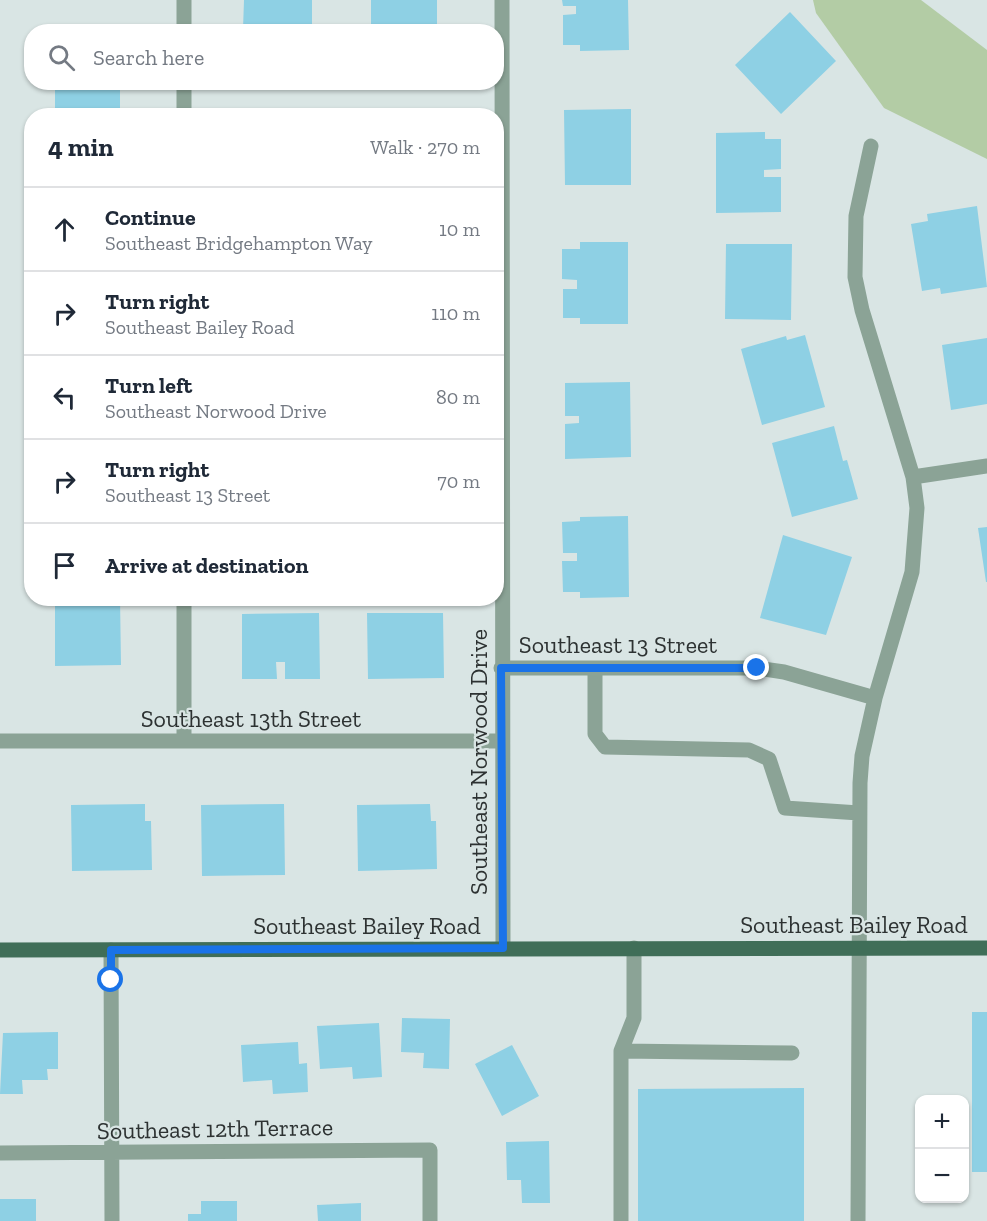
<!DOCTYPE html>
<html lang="en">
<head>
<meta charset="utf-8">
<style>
	body { margin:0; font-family:"Zilla Slab",serif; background:#f2f2f3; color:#1f2937 }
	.controls { position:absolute; right:18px; bottom:18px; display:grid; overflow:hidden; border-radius:12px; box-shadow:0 2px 4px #0004 }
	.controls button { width:54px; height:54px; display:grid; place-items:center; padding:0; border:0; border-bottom:2px solid #e0e1e3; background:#fff; color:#1f2937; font:30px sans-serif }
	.stop { position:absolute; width:18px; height:18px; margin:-14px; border:4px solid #1a73e8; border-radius:50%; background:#fff }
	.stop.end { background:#1a73e8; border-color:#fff; box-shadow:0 2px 6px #0008 }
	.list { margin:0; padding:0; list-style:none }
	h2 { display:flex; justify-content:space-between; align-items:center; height:78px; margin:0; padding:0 24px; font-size:26px }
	h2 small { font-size:20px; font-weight:400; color:#747a83 }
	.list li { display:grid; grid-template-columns:39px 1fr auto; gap:18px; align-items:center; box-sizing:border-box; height:84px; padding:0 24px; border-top:2px solid #e0e1e3 }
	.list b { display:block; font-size:22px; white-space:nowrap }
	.list p { margin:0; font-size:20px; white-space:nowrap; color:#747a83 }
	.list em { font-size:20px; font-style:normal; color:#747a83 }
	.icon { flex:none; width:33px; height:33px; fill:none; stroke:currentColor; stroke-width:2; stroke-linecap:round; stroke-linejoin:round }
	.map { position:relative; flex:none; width:987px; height:1221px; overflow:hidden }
	.search { position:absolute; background:#fff; box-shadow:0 2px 4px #0004; left:24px; top:24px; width:480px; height:66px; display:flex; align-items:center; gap:15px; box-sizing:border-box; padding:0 21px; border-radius:24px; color:#747a83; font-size:22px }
	.panel { position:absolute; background:#fff; box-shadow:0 2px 4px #0004; left:24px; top:108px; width:480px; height:498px; border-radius:24px }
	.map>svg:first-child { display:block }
</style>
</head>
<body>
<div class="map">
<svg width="987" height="1221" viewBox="0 0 987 1221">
	<rect width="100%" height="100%" fill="#d9e5e4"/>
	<!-- green -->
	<path fill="#b3cca5" d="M813,0H921L987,50V159L884,108L816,13Z"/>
	<!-- building -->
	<path fill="#8ed0e4" d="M244,0H312V32L243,29Z
		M371,0H437V32H371Z
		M562,0H628L629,50L580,51V45H563V15L576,14V6H563Z
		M790,12L836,61L781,114L735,65Z
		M55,82H120V110H55Z
		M631,109V185H565L564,110Z
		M765,132V139H781V169L764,170V177H781V212L716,213V133Z
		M977,206L987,287L941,294L940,288L922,291L911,224L928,221L927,214Z
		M580,242H628V324H580V318H563V289H577V280L562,279V249H580Z
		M726,244H792L791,320L725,319Z
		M805,335L825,407L762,425L741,349L786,336L787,340Z
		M987,338V404L951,410L942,345Z
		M630,382L631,457L565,459V424L579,423V416H565V383Z
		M834,426L843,461L847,460L858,499L792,517L772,443Z
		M628,516L629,597L580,598V592H563L562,561H577V553H563L562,522L580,521V517Z
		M987,527V582H986L978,528Z
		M783,535L852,557L826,635L760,618Z
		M55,598H120L121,665L55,666Z
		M319,613L320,679H285V662H276L277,679H242V614Z
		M367,613H443L444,678L368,679Z
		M145,804V821H151L152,870L72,871L71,805Z
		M284,804L285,875L202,876L201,805Z
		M430,804L431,821H436L437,869L358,871L357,805Z
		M972,1012H987V1172H972Z
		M402,1018L450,1019L449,1069L423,1068L424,1053L401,1052Z
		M379,1023L382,1077L353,1079L352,1067L320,1069L317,1026Z
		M58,1032V1069H47L48,1080H22L23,1094H0L3,1033Z
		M298,1042L299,1064L307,1063L308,1092L273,1094L272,1080L243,1082L241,1045Z
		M512,1045L539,1096L502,1116L475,1064Z
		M804,1088V1221H638V1089Z
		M549,1141L550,1203H522L521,1180H507L506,1142Z
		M0,1199H36V1221H0Z
		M201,1201H237V1221H188V1214H201Z
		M361,1203V1221H318L317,1205Z"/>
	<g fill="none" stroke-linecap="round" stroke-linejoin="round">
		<!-- minor -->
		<path stroke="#8ba396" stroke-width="15" d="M502,0L503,948
			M184,32V0
			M184,116V82
			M913,477L987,466
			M184,598V741
			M501,668H757L784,672L875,698
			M595,668V734L605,747L749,750L769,759L785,808L859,813
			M0,741H501
			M111,950L112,1221
			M621,1051L792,1053
			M0,1153L430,1150V1221
			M621,1221V1051L634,1018V948
			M858,1221L860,783L862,756L875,698L912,572L917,508L913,477L862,310L855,277L856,216L871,146"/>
		<!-- major -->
		<path stroke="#406e58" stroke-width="15" d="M0,950L987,948"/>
	</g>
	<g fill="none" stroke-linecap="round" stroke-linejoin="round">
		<!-- route -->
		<path stroke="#1a73e8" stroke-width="8" d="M111,980V950L503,948L501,668H757"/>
	</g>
	<g text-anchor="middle" stroke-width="4.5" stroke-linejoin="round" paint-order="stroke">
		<!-- street labels -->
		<g font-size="24" fill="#2d3232" stroke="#d9e5e4">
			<text x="618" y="653">Southeast 13 Street</text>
			<text x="251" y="727">Southeast 13th Street</text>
			<text transform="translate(479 762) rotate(-90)" y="8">Southeast Norwood Drive</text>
			<text x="854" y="933">Southeast Bailey Road</text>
			<text x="367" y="934">Southeast Bailey Road</text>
			<text transform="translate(215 1129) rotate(-1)" y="8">Southeast 12th Terrace</text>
		</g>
	</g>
</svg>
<div class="controls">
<button>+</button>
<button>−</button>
</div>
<div class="stop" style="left:111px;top:980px"></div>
<div class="stop end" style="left:757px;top:668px"></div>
<div class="search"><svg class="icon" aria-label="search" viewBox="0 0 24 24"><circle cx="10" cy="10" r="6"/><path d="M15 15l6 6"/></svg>Search here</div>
<section class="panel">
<h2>4 min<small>Walk · 270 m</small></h2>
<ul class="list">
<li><svg class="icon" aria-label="ahead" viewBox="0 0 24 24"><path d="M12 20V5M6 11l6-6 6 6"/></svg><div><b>Continue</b><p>Southeast Bridgehampton Way</p></div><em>10 m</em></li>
<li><svg class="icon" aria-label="right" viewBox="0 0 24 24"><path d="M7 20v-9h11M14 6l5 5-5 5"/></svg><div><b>Turn right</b><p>Southeast Bailey Road</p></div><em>110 m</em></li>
<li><svg class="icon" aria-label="left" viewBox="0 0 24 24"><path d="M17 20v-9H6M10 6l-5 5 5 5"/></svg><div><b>Turn left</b><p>Southeast Norwood Drive</p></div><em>80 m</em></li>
<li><svg class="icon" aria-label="right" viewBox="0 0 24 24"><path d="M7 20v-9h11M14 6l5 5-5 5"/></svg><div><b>Turn right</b><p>Southeast 13 Street</p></div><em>70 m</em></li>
<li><svg class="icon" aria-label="arrive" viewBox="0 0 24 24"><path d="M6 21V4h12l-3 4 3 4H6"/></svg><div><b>Arrive at destination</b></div></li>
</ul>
</section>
</div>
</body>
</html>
